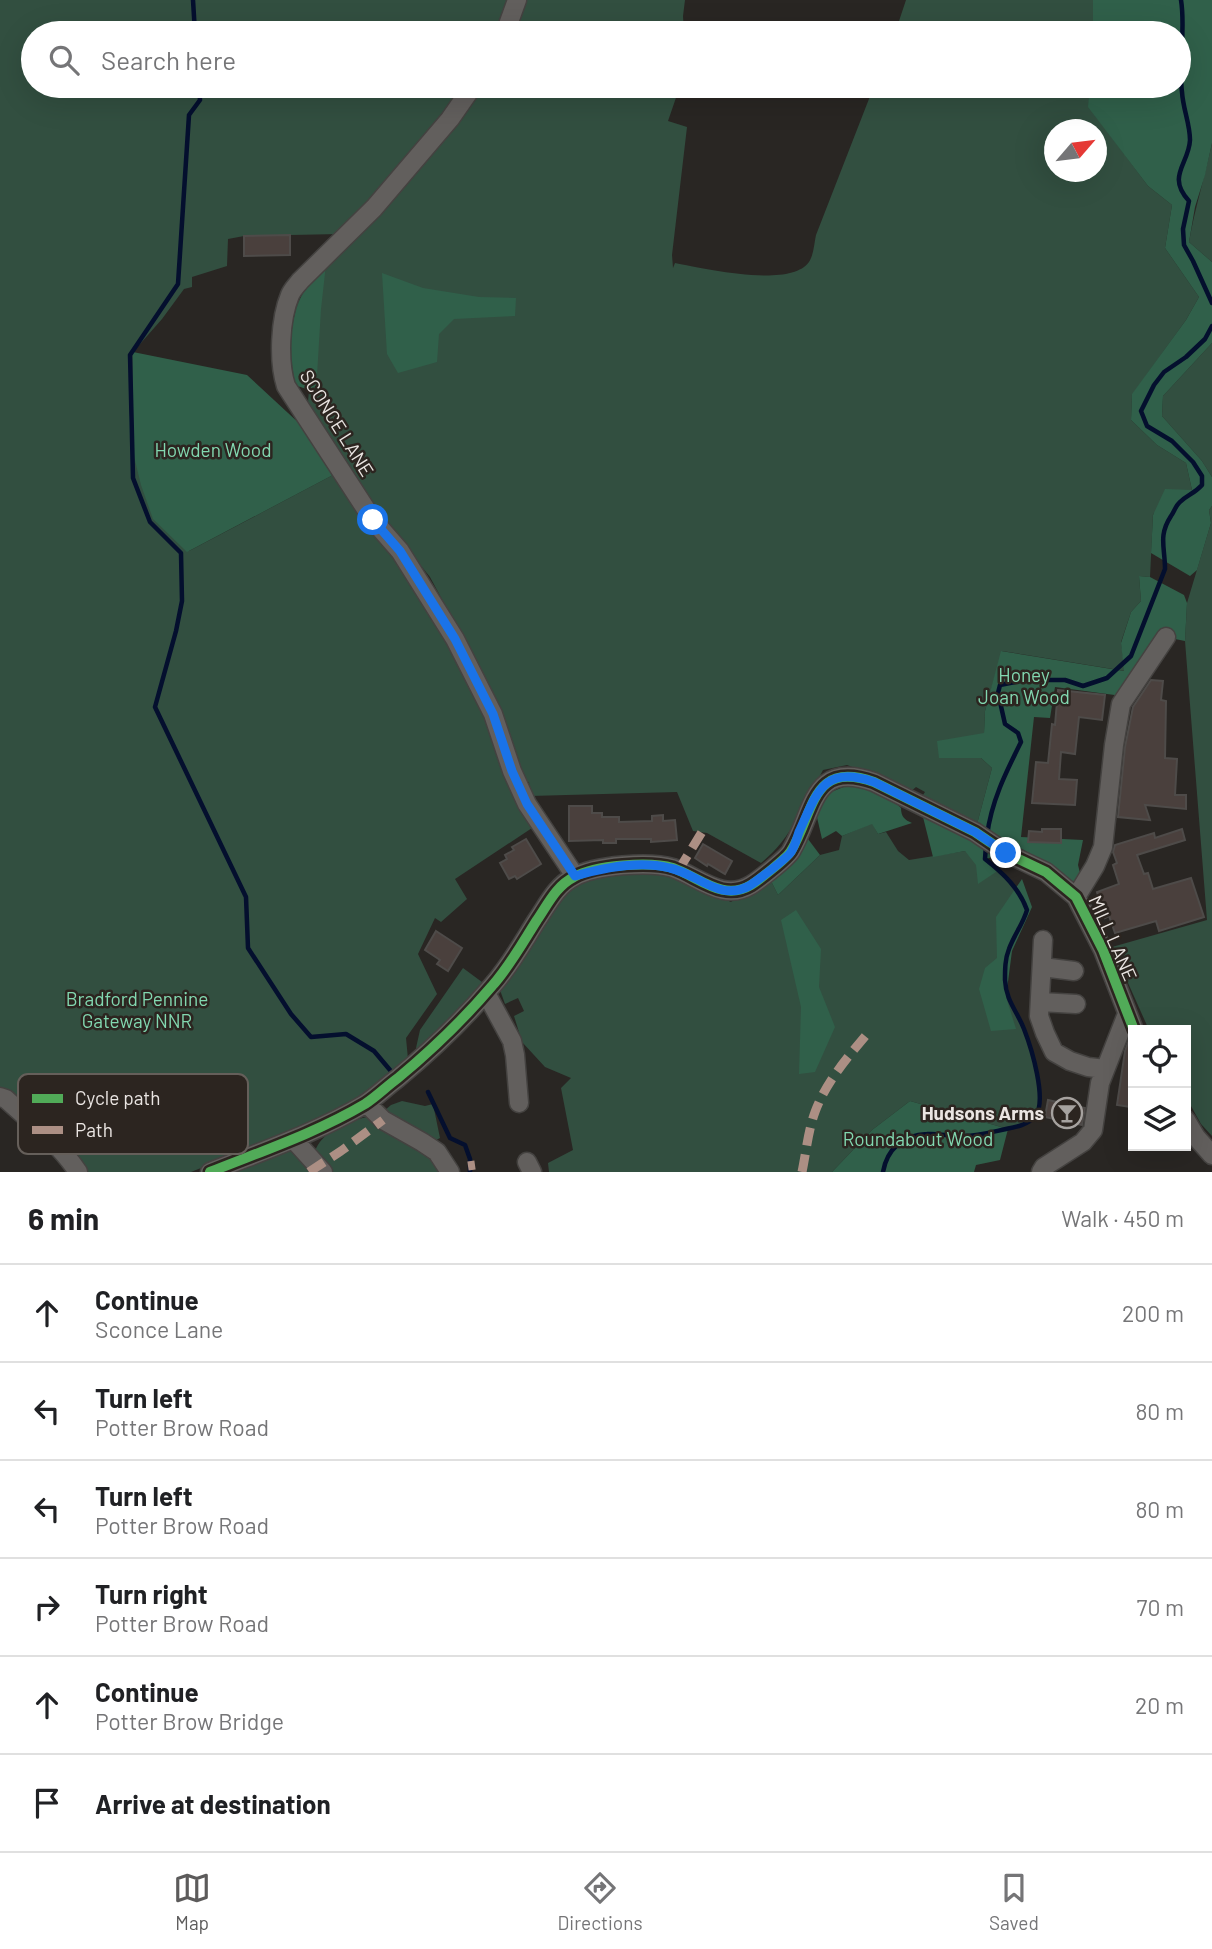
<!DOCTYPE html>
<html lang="en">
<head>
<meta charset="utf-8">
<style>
	body { margin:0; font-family:Barlow,sans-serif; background:#f6f6f6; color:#202124 }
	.controls { position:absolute; right:21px; bottom:21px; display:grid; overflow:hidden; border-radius:0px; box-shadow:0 7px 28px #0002 }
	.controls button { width:63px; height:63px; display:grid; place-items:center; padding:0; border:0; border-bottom:2px solid #e0e0e0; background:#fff; color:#202124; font:35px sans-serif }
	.compass { position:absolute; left:1044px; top:119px; width:63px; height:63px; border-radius:50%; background:#fff; box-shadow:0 7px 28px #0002; rotate:62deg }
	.stop { position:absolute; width:21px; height:21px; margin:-16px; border:5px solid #1a73e8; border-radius:50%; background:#fff }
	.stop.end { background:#1a73e8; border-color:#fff; box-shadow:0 2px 7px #0008 }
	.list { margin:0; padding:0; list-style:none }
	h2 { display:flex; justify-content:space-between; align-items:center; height:91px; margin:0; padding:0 28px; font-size:30px }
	h2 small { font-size:23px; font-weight:400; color:#757577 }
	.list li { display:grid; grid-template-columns:46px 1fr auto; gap:21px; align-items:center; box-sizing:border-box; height:98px; padding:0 28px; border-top:2px solid #e0e0e0 }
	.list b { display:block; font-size:26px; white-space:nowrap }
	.list p { margin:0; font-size:23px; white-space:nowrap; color:#757577 }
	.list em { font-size:23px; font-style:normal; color:#757577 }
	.icon { flex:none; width:38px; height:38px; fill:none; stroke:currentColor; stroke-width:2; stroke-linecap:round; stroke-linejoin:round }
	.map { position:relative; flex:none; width:1212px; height:1172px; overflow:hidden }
	.search { position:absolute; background:#fff; box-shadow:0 7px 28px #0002; left:21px; right:21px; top:21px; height:77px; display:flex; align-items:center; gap:18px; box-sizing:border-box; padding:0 24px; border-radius:38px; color:#757577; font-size:26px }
	.sheet { height:679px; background:#fff }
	nav { display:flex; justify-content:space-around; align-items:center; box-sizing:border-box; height:98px; border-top:2px solid #e0e0e0; background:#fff; font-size:19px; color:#757577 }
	nav a { display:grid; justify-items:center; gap:4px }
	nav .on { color:#5c5b5b }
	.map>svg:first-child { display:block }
</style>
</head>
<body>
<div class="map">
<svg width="1212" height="1172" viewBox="0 0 1212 1172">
	<rect width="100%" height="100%" fill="#292623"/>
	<!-- green -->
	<path fill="#324f40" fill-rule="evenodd" d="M0,0H512L500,33H33V86H468L340,234L244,236L228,239L227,266L192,277V287L184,289L162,319L133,352V385L129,417L189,551L333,475L366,520L400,560L485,707L535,826L455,879L467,899L441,922L435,918L418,954L437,994L406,1038L408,1059L396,1067L397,1071L360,1099L310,1124L191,1172H82L31,1117L34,1110L24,1098L11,1100L0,1093Z
		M523,0H685L683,16L684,33H513Z
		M906,0H1093V33H895Z
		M479,86H541L544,89L545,86H680L668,121L687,127L672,255L673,268L675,263C702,268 790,289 809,262C814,254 814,244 816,235L874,86H1090L1089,107L1148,186L1172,205L1165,248L1199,297L1186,320L1132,395L1131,420L1157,445L1186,463L1192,490L1153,514L1150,577L1139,576L1141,601L1131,612L1121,642L1125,671L1002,651L985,711L984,734L939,757L981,758L992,768L976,828L921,798L925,792L916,787L910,792L882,778L847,765L823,770C805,804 791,839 761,863L707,833L693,831L677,792L530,796L529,782L520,781L466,644L430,577L349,477L308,402L309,390L295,385L290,355L296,306L312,277ZM1054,130H1096V172H1054Z
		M1212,143V262L1189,242C1195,208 1205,176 1212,143Z
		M1212,343V477L1202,461L1162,416L1163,396Z
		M1212,506V1136L1201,1124L1186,1097V1030H1149L1112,947L1207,920L1185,641L1187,603L1211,523L1209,510Z
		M872,823L878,834L886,832L898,851L909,860L965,851L999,870L1017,890L1014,938L1005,983L1008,999L1024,1027L1036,1071L1039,1091L1037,1114L1028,1123L1008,1129L910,1101L872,1130L832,1172H549L548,1163L573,1150L561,1088L571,1078L545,1067L522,1042L514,1016L524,1011L518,998L505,1004L500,990L569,887C601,872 642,865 676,877C694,884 712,894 731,902L768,875L778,895L820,855L839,850L842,836Z
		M463,968L486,985L419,1049L416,1048L420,1030Z
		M402,1101L425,1106L433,1104L440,1138L434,1141L384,1111L391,1105Z
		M367,1117L426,1149L445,1172H333L315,1152C320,1132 349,1121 367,1117Z
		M286,1150L299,1151L321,1172H226Z"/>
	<!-- forest -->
	<path fill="#30604a" d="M1093,0H1212V143L1205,175L1195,207L1189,242L1212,262V343L1163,396L1162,416L1202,461L1212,477V506L1209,510L1211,523L1197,570L1190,576L1151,553L1153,515L1165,489L1192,490L1186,463L1157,445L1131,420L1132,394L1186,320L1199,297L1165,248L1172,205L1148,186L1088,107L1090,86H1179V33H1093Z
		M326,264L321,309L316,392L295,385C287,337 289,299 326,264Z
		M382,273L423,288L479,297L516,298L515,316L454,319L439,334L437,362L398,373L387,354Z
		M133,352L247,375L301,425L333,475L187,552L153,519L141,485L130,440L129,417L133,385Z
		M1139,576L1150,577L1184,595L1187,603L1185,641L1165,637L1122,696L1055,687L1050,718L1034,717L1021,837L1083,840L1078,865L1085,893C1051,866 1017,842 976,828L992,768L981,758H939L937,741L984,733L985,711L1001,651L1124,671L1121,643L1131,612L1141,601Z
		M851,784L885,793L901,808C901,817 905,820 912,823L878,834L872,824L842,836L836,831L822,839L816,813L826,794Z
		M923,817L978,837L1002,855L985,859L999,870L978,884L976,865L965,851L933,857Z
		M805,835L820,855L778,895L768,875Z
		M1022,879L1032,907L1012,951L1006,997L1016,1029L991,1031L979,989L985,968L997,958L996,917Z
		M796,910L821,949L819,987L835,1027L815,1072L799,1074L801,1007L781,920Z
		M910,1101L1008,1129L1000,1160L976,1165L974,1172H832L872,1130Z"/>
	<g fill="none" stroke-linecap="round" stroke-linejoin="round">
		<!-- stream -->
		<path stroke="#040f2e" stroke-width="4.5" d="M193,0L195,33
			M1181,0C1186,31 1178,62 1182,92C1183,109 1190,124 1190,140C1189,164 1166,176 1189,201L1183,229L1184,245L1193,261L1212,303
			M199,86L200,100L189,115L178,284L130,355L133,478L150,522L181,553L182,601L176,631L155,707L246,897L248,948L291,1014L311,1037L346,1034L374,1051L390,1070
			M987,836C991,802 1006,772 1021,742L1018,733L1005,724L998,693L1000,685L1025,680H1065L1083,686L1107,678L1131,656L1165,569C1165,547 1158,536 1171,516C1174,512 1176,505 1180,502C1187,495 1194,494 1202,485V476L1193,462L1172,441L1147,426L1141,411L1154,385L1164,372L1186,357L1205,339L1212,326
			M428,1092L450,1138L465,1145L470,1159V1172
			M883,1172C887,1149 903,1135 927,1134C939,1133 952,1137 964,1136C978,1136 992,1132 1006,1129C1016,1127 1027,1125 1035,1117C1048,1101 1031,1047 1024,1029C1017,1011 1006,1001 1005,980C1005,969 1005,959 1009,949C1014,935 1023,924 1027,910C1019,888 1003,873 985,859L986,845"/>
	</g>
	<!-- building -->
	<path fill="#4a403d" stroke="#4e4b49" stroke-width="2" d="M290,235V255L244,256V236Z
		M1151,680L1163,681L1161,700L1166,701L1165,758L1177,759L1175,795H1186V809L1145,805L1150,820L1118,817L1125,747L1133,707Z
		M1058,690L1105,695L1102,720L1079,717L1075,754L1061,752L1059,779L1077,780L1075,805L1032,803L1036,762L1048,763L1052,724L1055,725Z
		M569,806H592V813H602V817H619V822L652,821V816L663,815V821L675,820L677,840L651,842V839H616V843H603V840L569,841Z
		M1042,829H1061V843L1028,842L1029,831L1042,832Z
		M1182,829L1185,840L1137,855L1144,874L1148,873L1153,889L1191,878L1204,917L1159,931L1156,921L1115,933L1109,916L1105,918L1097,892L1119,884L1113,865L1117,863L1113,852L1115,845L1154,833L1155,838Z
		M526,839L541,864L517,879L515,876L509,879L500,863L507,859L505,855L514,850L512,847Z
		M703,844L732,861L725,874L708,864L707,866L695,858Z
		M436,931L462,948L448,971L437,964L440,960L425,950Z
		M1129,1040L1133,1041V1092L1131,1107L1117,1105L1125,1051Z
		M1048,1100L1085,1108L1082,1125L1045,1117Z"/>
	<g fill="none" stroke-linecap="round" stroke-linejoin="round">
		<!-- minor casing -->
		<g stroke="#444240" stroke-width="21">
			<path id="minor" d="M505,33L517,0
				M473,86L450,119L374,208L300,281C297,285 292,290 290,295C280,319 278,361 286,386L373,520L400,551L455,639L493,714L512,771L527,804L575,876
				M1076,897L1095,866L1103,847L1114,745L1121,704L1166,637
				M1043,940L1039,1016L1045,1033L1054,1052L1070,1061L1088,1067L1105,1069
				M1042,967L1074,971
				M486,993L512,1041L515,1055L519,1103
				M1040,1002L1076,1004
				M0,1097L6,1099C31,1122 59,1143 78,1172
				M366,1103L383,1120L422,1142L437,1152L450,1172
				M1186,1120L1196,1137L1212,1155
				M294,1140L323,1172
				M527,1162L532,1172
				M210,1172C262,1151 316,1133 365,1104C376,1097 387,1086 398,1078C433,1049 463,1020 492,986C510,966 523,942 537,920C548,904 556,886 574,877C595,865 650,861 673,868C699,877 723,902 751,885C759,880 787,858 791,851C815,811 811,760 874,782L975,832L1006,853L1046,872L1076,897L1103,950L1134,1030
				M1041,1172L1044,1167L1083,1142L1093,1130L1100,1083L1127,1014"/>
		</g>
		<!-- minor -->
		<use href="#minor" stroke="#625f5d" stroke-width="18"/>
		<!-- quiet -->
		<path stroke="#ac8f84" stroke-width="9" stroke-dasharray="18 9" stroke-linecap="butt" d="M678,871L702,832
			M468,1166L475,1165
			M309,1172L341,1151L383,1120
			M802,1172C806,1153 808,1131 815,1112C826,1082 847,1058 867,1034"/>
		<!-- cycleway casing -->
		<g stroke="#2c2520" stroke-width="15">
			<path id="cycleway" d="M210,1172C262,1151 316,1133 365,1104C376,1097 387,1086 398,1078C433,1049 463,1020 492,986C510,966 523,942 537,920C548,904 556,886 574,877C595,865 650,861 673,868C699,877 723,902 751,885C759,880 787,858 791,851C815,811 811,760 874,782L975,832L1006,853L1046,872L1076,897L1103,950L1134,1030"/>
		</g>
		<!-- cycleway -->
		<use href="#cycleway" stroke="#51ab58" stroke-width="10"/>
	</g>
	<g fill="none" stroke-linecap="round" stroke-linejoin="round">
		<!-- route -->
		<path stroke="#1a73e8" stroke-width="9" d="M373,520L400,551L455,639L493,714L512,771L527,804L575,876C605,867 639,860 670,868C698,874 720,902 749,886C757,881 786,859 791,852C795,846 797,838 799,832C817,793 823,764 874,782L975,832L1006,853"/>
	</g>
	<!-- icons -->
	<defs>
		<g id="bar-ring" transform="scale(1.575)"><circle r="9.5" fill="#2c2520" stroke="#a6a29f" stroke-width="1.5"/><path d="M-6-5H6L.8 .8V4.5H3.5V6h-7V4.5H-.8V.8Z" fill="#a6a29f"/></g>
	</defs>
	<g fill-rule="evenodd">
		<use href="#bar-ring" x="1067" y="1113"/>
	</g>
	<g text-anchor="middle" stroke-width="5" stroke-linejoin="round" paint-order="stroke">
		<!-- street labels -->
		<g font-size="19" fill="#eae5e2" stroke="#2c2520">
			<text transform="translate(337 423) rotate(58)" y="7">SCONCE LANE</text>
			<text transform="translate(1113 938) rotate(66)" y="7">MILL LANE</text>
		</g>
		<!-- park labels -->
		<g font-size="19" fill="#82d8b0" stroke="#2c2520">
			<text x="213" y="457">Howden Wood</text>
			<text x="1024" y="682">Honey<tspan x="1024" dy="22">Joan Wood</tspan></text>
			<text x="137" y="1006">Bradford Pennine<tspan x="137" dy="22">Gateway NNR</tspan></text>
			<text x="918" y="1146">Roundabout Wood</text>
		</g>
		<!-- poi labels -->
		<g font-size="19" font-weight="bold" fill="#eae5e2" stroke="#2c2520" text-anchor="end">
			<text x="1044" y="1120">Hudsons Arms</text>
		</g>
	</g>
	<!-- legend -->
	<rect x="18" y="1074" width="230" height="80" rx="10" fill="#2c2520" stroke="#655f5a" stroke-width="2"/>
	<rect x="32" y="1094" width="31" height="9" fill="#51ab58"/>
	<rect x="32" y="1126" width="31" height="8" fill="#ac8f84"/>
	<g font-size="19" fill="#eae5e2">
		<text x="75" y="1105">Cycle path</text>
		<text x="75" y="1137">Path</text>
	</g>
</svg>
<div class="controls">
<button><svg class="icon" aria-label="locate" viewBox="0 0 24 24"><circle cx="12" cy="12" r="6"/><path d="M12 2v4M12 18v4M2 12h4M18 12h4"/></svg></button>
<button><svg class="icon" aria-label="layers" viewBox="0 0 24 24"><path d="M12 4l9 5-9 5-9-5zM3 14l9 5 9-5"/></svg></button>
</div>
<svg class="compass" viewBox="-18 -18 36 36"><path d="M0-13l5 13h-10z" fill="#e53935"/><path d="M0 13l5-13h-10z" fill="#757577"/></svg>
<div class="stop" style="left:373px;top:520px"></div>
<div class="stop end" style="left:1006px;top:853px"></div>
<div class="search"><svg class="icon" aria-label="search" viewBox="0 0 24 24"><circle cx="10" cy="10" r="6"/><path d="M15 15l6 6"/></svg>Search here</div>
</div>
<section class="sheet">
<h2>6 min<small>Walk · 450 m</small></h2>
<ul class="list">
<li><svg class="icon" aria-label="ahead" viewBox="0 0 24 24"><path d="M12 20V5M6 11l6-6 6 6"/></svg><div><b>Continue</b><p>Sconce Lane</p></div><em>200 m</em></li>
<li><svg class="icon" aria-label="left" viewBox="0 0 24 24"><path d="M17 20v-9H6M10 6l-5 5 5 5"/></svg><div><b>Turn left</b><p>Potter Brow Road</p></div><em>80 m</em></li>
<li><svg class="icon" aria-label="left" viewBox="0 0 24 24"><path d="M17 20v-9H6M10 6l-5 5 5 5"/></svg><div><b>Turn left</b><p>Potter Brow Road</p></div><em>80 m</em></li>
<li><svg class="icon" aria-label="right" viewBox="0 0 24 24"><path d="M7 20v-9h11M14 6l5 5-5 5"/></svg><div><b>Turn right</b><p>Potter Brow Road</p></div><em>70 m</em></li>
<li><svg class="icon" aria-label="ahead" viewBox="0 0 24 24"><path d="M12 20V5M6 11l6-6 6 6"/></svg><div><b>Continue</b><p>Potter Brow Bridge</p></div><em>20 m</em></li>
<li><svg class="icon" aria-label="arrive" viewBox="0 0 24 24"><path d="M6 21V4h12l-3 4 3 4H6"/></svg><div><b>Arrive at destination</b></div></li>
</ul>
</section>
<nav>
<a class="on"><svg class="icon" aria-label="map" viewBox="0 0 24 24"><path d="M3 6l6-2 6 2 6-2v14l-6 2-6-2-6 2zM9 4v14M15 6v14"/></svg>Map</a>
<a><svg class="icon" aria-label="directions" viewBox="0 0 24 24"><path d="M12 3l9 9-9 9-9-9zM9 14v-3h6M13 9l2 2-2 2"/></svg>Directions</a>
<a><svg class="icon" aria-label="saved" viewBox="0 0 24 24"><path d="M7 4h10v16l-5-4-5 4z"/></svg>Saved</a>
</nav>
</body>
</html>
